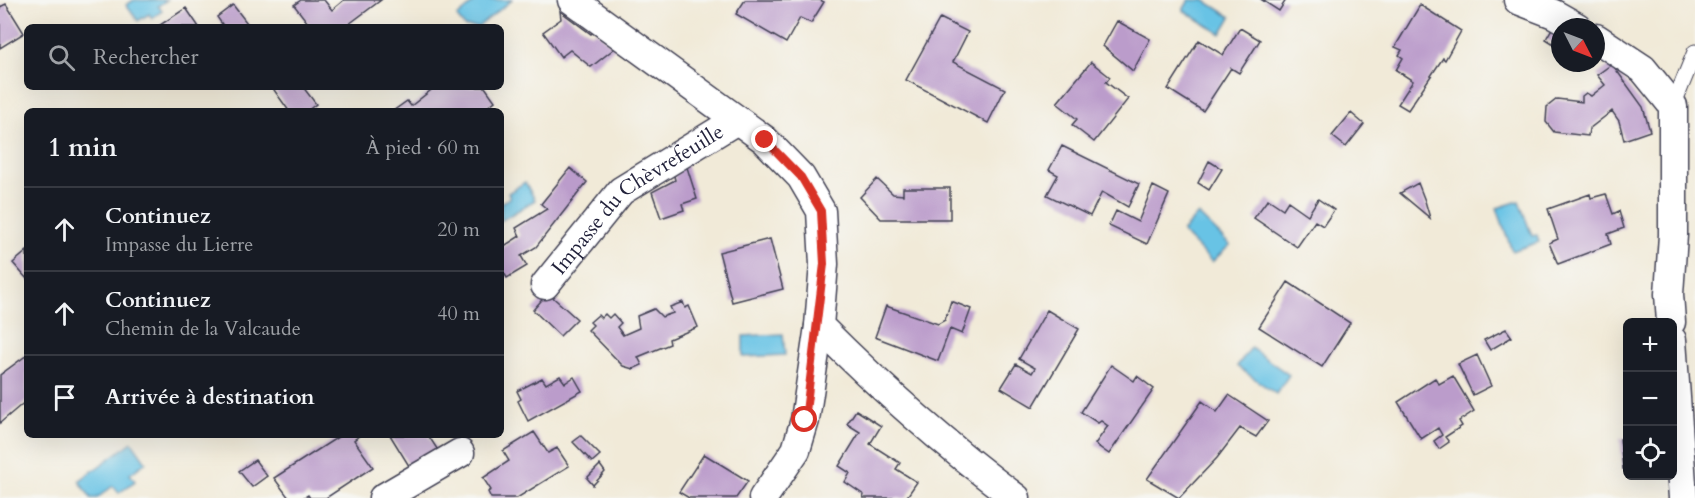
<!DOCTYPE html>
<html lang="fr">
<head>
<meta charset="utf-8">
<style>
	body { margin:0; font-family:Cardo,serif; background:#242831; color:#f1f3f6 }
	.controls { position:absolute; right:18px; bottom:18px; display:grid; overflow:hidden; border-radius:9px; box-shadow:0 6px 24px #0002 }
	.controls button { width:54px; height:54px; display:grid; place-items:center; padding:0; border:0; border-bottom:2px solid #363941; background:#171b24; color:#f1f3f6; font:30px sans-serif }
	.compass { position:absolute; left:1551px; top:18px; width:54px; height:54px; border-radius:50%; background:#171b24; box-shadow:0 6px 24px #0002; rotate:132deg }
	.stop { position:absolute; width:18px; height:18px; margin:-14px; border:4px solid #d93025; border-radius:50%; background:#fff }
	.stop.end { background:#d93025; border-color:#fff; box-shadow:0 2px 6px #0008 }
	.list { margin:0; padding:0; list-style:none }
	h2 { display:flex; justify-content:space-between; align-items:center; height:78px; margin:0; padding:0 24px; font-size:26px }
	h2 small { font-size:20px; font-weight:400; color:#9ea1a6 }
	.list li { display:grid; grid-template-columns:39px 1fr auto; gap:18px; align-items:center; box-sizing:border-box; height:84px; padding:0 24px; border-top:2px solid #363941 }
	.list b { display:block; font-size:22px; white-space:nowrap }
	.list p { margin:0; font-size:20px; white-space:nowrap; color:#9ea1a6 }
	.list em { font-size:20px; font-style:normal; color:#9ea1a6 }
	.icon { flex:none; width:33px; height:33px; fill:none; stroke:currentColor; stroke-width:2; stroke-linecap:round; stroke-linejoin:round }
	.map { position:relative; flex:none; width:1695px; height:498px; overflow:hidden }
	.search { position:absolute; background:#171b24; box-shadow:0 6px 24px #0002; left:24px; top:24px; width:480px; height:66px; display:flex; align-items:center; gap:15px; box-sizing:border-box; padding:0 21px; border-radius:9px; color:#9ea1a6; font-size:22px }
	.panel { position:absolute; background:#171b24; box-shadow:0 6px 24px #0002; left:24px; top:108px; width:480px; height:330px; border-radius:9px }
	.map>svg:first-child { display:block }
</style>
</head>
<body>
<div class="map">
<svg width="1695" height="498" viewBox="0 0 1695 498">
	<rect width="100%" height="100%" fill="#f6f6f2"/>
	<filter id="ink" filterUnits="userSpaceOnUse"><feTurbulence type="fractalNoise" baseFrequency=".0167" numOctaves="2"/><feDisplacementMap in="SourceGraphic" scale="12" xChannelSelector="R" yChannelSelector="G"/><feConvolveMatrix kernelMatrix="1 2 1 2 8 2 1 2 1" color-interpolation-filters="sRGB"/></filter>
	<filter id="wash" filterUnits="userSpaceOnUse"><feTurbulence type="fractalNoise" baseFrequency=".008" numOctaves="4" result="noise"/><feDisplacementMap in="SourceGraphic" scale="24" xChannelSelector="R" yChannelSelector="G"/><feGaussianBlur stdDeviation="1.35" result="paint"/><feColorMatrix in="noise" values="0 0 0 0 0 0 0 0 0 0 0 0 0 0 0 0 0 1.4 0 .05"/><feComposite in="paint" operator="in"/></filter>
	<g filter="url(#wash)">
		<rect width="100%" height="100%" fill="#f1ead8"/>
		<!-- water -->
		<path fill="#67c3e5" stroke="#447290" stroke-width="1.5" d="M134,0H167L158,6L162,11L152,18L149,14L138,21L126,5Z
			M477,0H512L478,27H465L457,17Z
			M1189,0H1204L1231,17L1221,34L1183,10Z
			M525,182L535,200L501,221V203L510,198L508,193Z
			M1519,201L1532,236L1537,235L1539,242L1512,251L1497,208Z
			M1198,214L1230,245L1212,262L1182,232Z
			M783,334L785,355L743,357V336Z
			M1251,348L1289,375L1276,394L1237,366Z
			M132,442L146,462L130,474L135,481L119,493L113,486L97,498H91L79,481Z"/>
		<g id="blocks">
			<!-- building -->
			<path fill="#bb9ccb" d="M301,0H324L332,10L344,0H381L345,27H311L294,5Z
				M745,0H820L824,2L811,23L800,18L786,43L736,14Z
				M1262,0H1286L1279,11Z
				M6,4L24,33L0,48V7Z
				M233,5L250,27H224L217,17Z
				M1420,5L1461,31L1445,60L1443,58L1408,110L1398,104L1413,81L1396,70L1403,58L1399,55L1402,50L1395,47Z
				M186,8L199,27H157Z
				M560,11L591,34L595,31L615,48L591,67L570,50L561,57L543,32L561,19Z
				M940,18L968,32L953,62L1005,89L988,123L906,80Z
				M1117,21L1150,39L1133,71L1103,46Z
				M1554,25L1560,29V48L1546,39Z
				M1240,28L1260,40L1239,73L1231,68L1203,111L1168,89L1199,40L1223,55Z
				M1091,62L1110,77L1106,82L1128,99L1094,142L1072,125L1077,119L1057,103Z
				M1612,64L1643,107L1650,131L1624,140L1619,121L1612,111L1589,129L1588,136L1554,132L1546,122L1547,107L1557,99L1582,102V96L1586,93L1591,96L1605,85L1597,75Z
				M278,87H303L316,104L307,111H289L274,90Z
				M435,87H485L495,101L482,111H393L407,101L411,106Z
				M1351,113L1364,124L1346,147L1332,136Z
				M1062,146L1139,184L1128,207L1102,192L1090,216L1047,195L1058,175L1049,170Z
				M1209,161L1222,169L1209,190L1198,183Z
				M686,164L697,199L682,204L684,210L661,218L652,192L675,180L674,176Z
				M570,168L587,182L536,247L521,256L527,266L507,278L501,268V248L520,236L516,228L547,209L541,204Z
				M877,179L893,194L903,195V188H950V219H881L860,197Z
				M1418,183L1425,201L1430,218L1400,193Z
				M1153,186L1169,194L1147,244L1109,226L1116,211L1138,222Z
				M1590,194L1591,198L1606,194L1613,214L1619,211L1624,228L1608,234L1611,244L1558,264L1549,243L1558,239L1548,209Z
				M1268,199L1283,209L1288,201L1308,215L1318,199L1334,210L1323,226L1315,221L1297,247L1254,218Z
				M770,239L783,289L732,302L719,252Z
				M27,251V279L13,263Z
				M1288,282L1350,323L1322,367L1259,327Z
				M548,293L577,319L560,336L533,310Z
				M951,301L971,309L962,334L950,329L938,361L875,337L886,306L938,324L945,320Z
				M683,302L685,308L689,306L698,327L669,339L670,344L638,357L642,365L633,369L623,366L588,330L593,325L590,322L598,315L601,318L605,314L609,318L613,314L621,323L617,327L623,335L639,328L637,316L654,309L662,317L673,313L670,307Z
				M1047,310L1079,329L1033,407L1001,388L1016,364L1032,373L1035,368L1019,359Z
				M1506,329L1512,337L1490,350L1484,340Z
				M27,355V400L0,423V375Z
				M1477,355L1491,386L1473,395L1458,364Z
				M1111,365L1134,381L1137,376L1154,389L1109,454L1095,444L1108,426L1101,421L1098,423L1081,412Z
				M560,376L565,383L574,377L582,391L528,421L518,401L521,399L517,391L542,378L546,384Z
				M1453,376L1474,411L1459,421L1462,426L1445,437L1449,442L1439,449L1434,441L1442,435L1438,428L1421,439L1398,402L1435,378L1439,384Z
				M1229,395L1268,421L1256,437L1240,428L1217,458L1179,498L1147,479L1202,401L1217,412Z
				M856,410L881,426L870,444L900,463L896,469L917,482L906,498H863L864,495L845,482L850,473L839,466L860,432L847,424Z
				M534,432L548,453L557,448L569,466L517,498H491L488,492L491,490L483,478L509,461L503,451Z
				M341,435H360L354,440L373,467L326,498H310L308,495L303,498H289L274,478Z
				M390,435H428L443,458L414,474Z
				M581,436L600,455L592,462L573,442Z
				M1620,439H1628V468L1623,469Z
				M704,454L748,481L736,498H689L679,492Z
				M255,460L267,476L252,487L239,471Z
				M600,465L605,472L593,485L587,478Z"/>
		</g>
	</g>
	<g filter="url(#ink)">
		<use href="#blocks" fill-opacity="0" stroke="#414053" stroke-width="1.5"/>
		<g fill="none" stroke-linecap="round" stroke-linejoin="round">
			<!-- lane casing -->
			<g stroke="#414053" stroke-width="17">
				<path id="lane" d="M1673,106L1695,52"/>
			</g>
			<!-- street casing -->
			<g stroke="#414053" stroke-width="31">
				<g id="street">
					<path d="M572,0L765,140L801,177L821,211L824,264L819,326C880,387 946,446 1016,498"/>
					<path d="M1518,0L1554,14L1577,27"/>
					<path d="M1596,38L1643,69L1673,106V235L1669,294L1671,322"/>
					<path id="s1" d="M545,285L621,191L735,121"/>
					<path d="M1672,340L1683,498"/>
					<path d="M383,498L460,453"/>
					<path d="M763,498L796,450L805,420L819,326"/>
				</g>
			</g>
			<!-- lane -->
			<use href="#lane" stroke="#fff" stroke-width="15"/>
			<!-- street -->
			<use href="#street" stroke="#fff" stroke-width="28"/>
		</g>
	</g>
	<g fill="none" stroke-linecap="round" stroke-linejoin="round" filter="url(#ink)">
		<!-- route -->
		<path stroke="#d93025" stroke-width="8" d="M765,140L801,177L821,211L824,264L805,420"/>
	</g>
	<g text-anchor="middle" stroke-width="4.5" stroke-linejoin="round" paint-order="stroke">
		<!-- street labels -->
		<g font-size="21" fill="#22223b" stroke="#f6f6f2">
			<text dy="7" stroke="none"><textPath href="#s1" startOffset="128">Impasse du Chèvrefeuille</textPath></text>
		</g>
	</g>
</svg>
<div class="controls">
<button>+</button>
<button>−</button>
<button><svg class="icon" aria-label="locate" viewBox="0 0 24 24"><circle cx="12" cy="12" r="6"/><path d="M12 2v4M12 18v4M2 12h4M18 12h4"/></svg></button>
</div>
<svg class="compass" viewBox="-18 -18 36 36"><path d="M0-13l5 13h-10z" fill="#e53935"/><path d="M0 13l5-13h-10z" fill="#9ea1a6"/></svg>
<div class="stop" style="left:805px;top:420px"></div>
<div class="stop end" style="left:765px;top:140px"></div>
<div class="search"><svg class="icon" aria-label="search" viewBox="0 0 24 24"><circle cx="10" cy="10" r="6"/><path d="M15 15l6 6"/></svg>Rechercher</div>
<section class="panel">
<h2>1 min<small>À pied · 60 m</small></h2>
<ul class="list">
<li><svg class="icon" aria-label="ahead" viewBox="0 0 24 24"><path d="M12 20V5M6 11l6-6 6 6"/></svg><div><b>Continuez</b><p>Impasse du Lierre</p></div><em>20 m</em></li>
<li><svg class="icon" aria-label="ahead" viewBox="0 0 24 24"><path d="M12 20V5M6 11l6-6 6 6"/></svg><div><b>Continuez</b><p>Chemin de la Valcaude</p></div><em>40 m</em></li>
<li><svg class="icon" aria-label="arrive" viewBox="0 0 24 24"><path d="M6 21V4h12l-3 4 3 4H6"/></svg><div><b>Arrivée à destination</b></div></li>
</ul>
</section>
</div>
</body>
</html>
